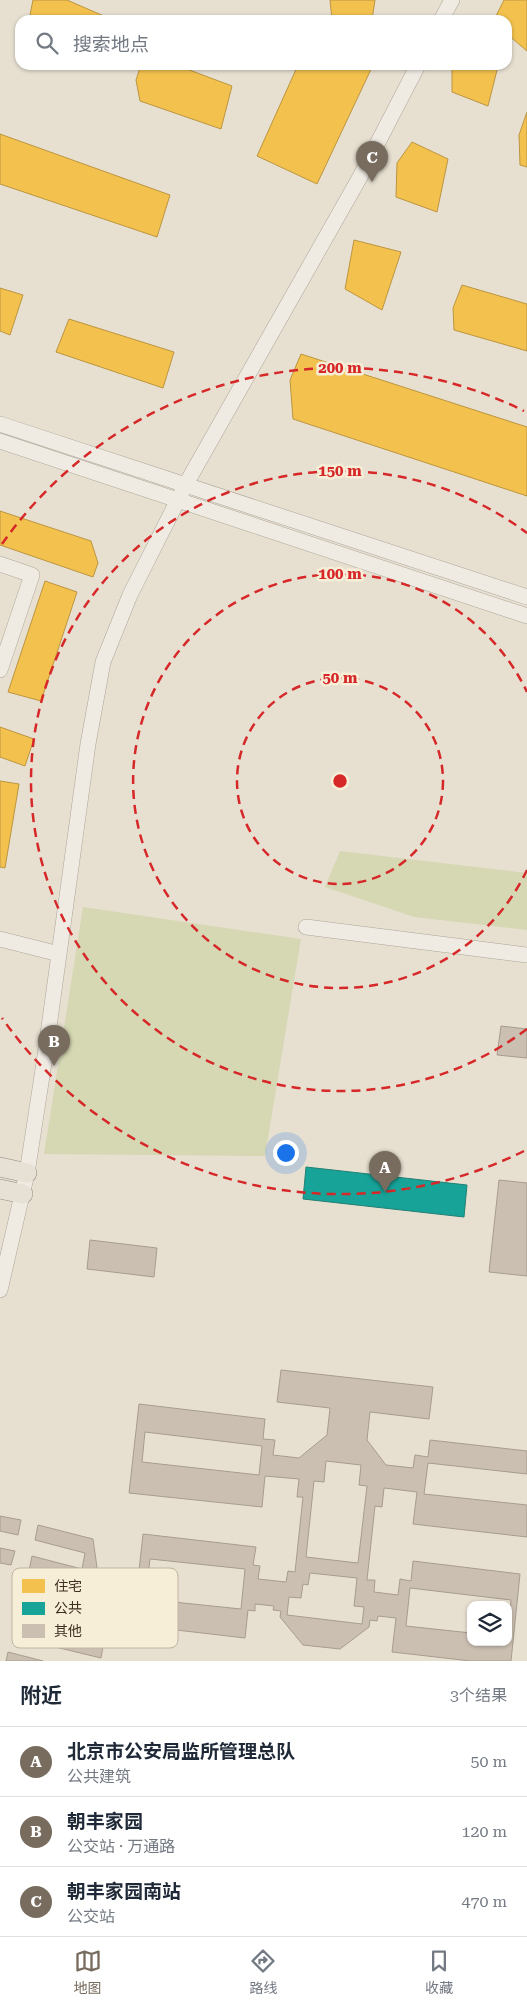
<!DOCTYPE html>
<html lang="zh">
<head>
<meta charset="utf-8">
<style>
	body { margin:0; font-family:"Roboto Serif","Noto Sans SC",serif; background:#f6f6f7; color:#1f2937 }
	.controls { position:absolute; right:15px; bottom:15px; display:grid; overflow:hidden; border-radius:10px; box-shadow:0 1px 4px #0004 }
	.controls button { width:45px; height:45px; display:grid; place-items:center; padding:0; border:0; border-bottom:1px solid #e0e1e3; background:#fff; color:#1f2937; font:25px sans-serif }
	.you { position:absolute; left:285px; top:1152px; width:18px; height:18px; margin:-12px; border:4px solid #fff; border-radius:50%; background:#1a73e8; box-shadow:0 0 0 8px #1a73e833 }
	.badge { display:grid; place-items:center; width:32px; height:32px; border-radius:50%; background:#786c5e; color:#fff; font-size:16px; font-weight:700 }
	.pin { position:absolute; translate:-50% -41px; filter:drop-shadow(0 1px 2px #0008) }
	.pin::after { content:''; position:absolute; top:26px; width:18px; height:15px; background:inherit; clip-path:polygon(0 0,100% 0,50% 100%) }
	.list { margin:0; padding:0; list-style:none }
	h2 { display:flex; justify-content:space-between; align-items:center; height:65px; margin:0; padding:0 20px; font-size:21px }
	h2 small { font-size:16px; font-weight:400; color:#747a83 }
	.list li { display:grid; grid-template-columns:32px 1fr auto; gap:15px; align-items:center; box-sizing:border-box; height:70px; padding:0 20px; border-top:1px solid #e0e1e3 }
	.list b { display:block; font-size:19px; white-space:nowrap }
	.list p { margin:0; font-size:16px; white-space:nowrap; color:#747a83 }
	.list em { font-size:16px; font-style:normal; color:#747a83 }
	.icon { flex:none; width:28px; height:28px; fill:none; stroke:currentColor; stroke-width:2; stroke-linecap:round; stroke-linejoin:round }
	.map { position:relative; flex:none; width:527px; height:1661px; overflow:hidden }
	.search { position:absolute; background:#fff; box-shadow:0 1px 4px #0004; left:15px; right:15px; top:15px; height:55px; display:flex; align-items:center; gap:12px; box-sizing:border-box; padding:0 18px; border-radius:15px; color:#747a83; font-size:19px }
	.sheet { height:275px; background:#fff }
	nav { display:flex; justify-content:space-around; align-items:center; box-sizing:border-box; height:70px; border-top:1px solid #e0e1e3; background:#fff; font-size:14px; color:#747a83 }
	nav a { display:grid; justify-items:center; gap:2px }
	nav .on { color:#786c5e }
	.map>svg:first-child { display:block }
</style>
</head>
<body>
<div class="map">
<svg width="527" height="1661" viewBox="0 0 527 1661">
	<rect width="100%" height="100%" fill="#e7e0d1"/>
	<!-- green -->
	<path fill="#d6d7b3" d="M340,851L527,873V930L414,917L325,887Z
		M83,907L301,939L265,1156L44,1154Z"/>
	<!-- homes -->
	<path fill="#f2c14e" stroke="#bc9540" d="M33,0H67L113,20H29Z
		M330,0H375L372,20H332Z
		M504,0H527V51L507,34V20H494Z
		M141,65H176L232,86L221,129L140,101L136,80Z
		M298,65H373L317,184L257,156Z
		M452,65H490L497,70L488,106L452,92Z
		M527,112V167L520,165L519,135Z
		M0,134L170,195L157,237L0,184Z
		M412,142L448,159L437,212L396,197L397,163Z
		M354,240L401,252L382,310L345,289Z
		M462,285L527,304V351L454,330L453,308Z
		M0,288L23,295L10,335L0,331Z
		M69,319L174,352L163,388L56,352Z
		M301,354L527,427V496L293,419L290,380Z
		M0,511L91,541L98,563L93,577L0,545Z
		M45,581L77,592L41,701L8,692Z
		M0,727L34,739L25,766L0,757Z
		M0,781L19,784L5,868L0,867Z"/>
	<!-- public -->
	<path fill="#17a398" stroke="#228074" d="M306,1167L467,1185L464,1217L303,1199Z"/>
	<!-- building -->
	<path fill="#cbbfb2" stroke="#a89c90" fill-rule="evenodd" d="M501,1026L527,1029V1058L497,1055Z
		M499,1180L527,1183V1276L489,1272Z
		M90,1240L157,1248L154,1277L87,1269Z
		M281,1370L433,1387L429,1419L370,1412L367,1440L386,1465L413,1468L415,1455L428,1457L430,1440L527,1451V1474L428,1463L424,1494L527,1505V1537L413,1524L417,1492L384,1488L382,1507L375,1506L367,1580H375L374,1592L398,1595L400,1579L411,1581L413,1561L520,1574L511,1661H471L392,1652L396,1618L378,1616L377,1621L370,1620L369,1627L340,1649L303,1645L280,1617L281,1611L273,1610L274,1606L255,1604V1611L248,1610L245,1638L133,1625L143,1534L256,1547L253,1565L260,1566L258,1579L286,1582L288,1571L295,1572L303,1497H297L299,1479L265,1476L262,1507L129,1493L139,1404L265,1419L263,1439L275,1440L273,1455L299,1458L327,1435L330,1408L277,1402ZM145,1432L262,1446L259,1475L142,1462ZM326,1461L361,1465L359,1485L367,1486L358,1563L306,1557L314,1481L324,1482ZM150,1559L245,1569L241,1609L145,1599ZM310,1573L357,1578L354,1606L364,1607L362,1624L287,1615L289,1597L301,1598L303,1584L308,1585ZM410,1588L511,1600L508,1642H471V1633L406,1626Z
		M0,1516L21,1520L18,1535L0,1531Z
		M38,1525L93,1539L102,1603L87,1600L91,1586L29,1571L32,1556L82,1569L85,1553L35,1540Z
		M0,1548L15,1551L11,1565L0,1563Z
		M24,1589L78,1601L77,1605L101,1613L97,1627L106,1630L101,1658L14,1637L17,1621L71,1634L74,1617L20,1606Z
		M8,1652L43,1661H6Z"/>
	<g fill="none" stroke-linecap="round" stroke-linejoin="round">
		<!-- minor casing -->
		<g stroke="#ada599" stroke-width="16">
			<path id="minor" d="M441,20L452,0
				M0,424L527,597
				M0,441L527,616
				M0,564L32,575L0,670
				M306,927L527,955
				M0,939L59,954
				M0,1290L27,1173L44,1063L88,744L103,662L130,595L186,484L360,177L418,65"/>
		</g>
		<!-- major casing -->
		<g stroke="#928b80" stroke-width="20">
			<path id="major" d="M0,1167L27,1173
				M0,1189L23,1194"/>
		</g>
		<!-- minor -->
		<use href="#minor" stroke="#efebe3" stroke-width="15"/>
		<!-- major -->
		<use href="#major" stroke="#e6e1d4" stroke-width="19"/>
	</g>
	<!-- distance rings -->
	<g fill="none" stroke="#d62828" stroke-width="2.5" stroke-dasharray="9 6">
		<circle cx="340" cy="781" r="103"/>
		<path d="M527 870A207 207 0 1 1 527 692"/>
		<path d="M527 1029A310 310 0 1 1 527 533"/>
		<path d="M524 1151A413 413 0 0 1 2 1018M2 544A413 413 0 0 1 524 411"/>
	</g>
	<!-- legend -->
	<rect x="12" y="1568" width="166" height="80" rx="8" fill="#f7eed8" stroke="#bfb4a1" stroke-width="1"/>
	<rect x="22" y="1579" width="23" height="14" fill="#f2c14e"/>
	<rect x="22" y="1602" width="23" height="13" fill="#17a398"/>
	<rect x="22" y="1624" width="23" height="14" fill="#cbbfb2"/>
	<g font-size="14" fill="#3d2e20">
		<text x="54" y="1591">住宅</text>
		<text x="54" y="1613">公共</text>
		<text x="54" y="1636">其他</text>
	</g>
	<circle cx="340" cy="781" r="8" fill="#d62828" stroke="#f7eed8" stroke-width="2.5"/>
	<g font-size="15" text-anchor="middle" font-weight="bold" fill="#d62828" stroke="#f7eed8" stroke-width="5" stroke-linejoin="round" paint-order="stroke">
		<text x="340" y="373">200 m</text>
		<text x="340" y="476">150 m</text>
		<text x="340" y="579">100 m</text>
		<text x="340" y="683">50 m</text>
	</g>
</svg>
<div class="controls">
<button><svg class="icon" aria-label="layers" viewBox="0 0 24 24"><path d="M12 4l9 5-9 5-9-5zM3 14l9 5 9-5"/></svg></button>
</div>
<div class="you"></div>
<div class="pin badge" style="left:385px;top:1192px">A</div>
<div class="pin badge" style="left:54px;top:1066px">B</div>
<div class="pin badge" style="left:372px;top:182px">C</div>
<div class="search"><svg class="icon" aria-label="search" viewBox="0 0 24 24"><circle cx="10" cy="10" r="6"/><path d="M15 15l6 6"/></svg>搜索地点</div>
</div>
<section class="sheet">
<h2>附近<small>3个结果</small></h2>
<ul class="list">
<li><span class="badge">A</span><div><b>北京市公安局监所管理总队</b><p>公共建筑</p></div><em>50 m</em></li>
<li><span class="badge">B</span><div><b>朝丰家园</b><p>公交站 · 万通路</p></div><em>120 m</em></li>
<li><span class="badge">C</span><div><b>朝丰家园南站</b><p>公交站</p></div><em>470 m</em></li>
</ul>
</section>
<nav>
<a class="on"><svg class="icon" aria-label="map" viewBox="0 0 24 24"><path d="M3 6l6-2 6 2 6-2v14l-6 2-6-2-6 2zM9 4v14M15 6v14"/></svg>地图</a>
<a><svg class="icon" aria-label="directions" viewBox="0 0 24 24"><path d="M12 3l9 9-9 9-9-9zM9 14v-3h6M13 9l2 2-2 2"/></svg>路线</a>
<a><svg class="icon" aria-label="saved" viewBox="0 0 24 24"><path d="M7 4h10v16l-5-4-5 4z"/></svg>收藏</a>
</nav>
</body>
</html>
